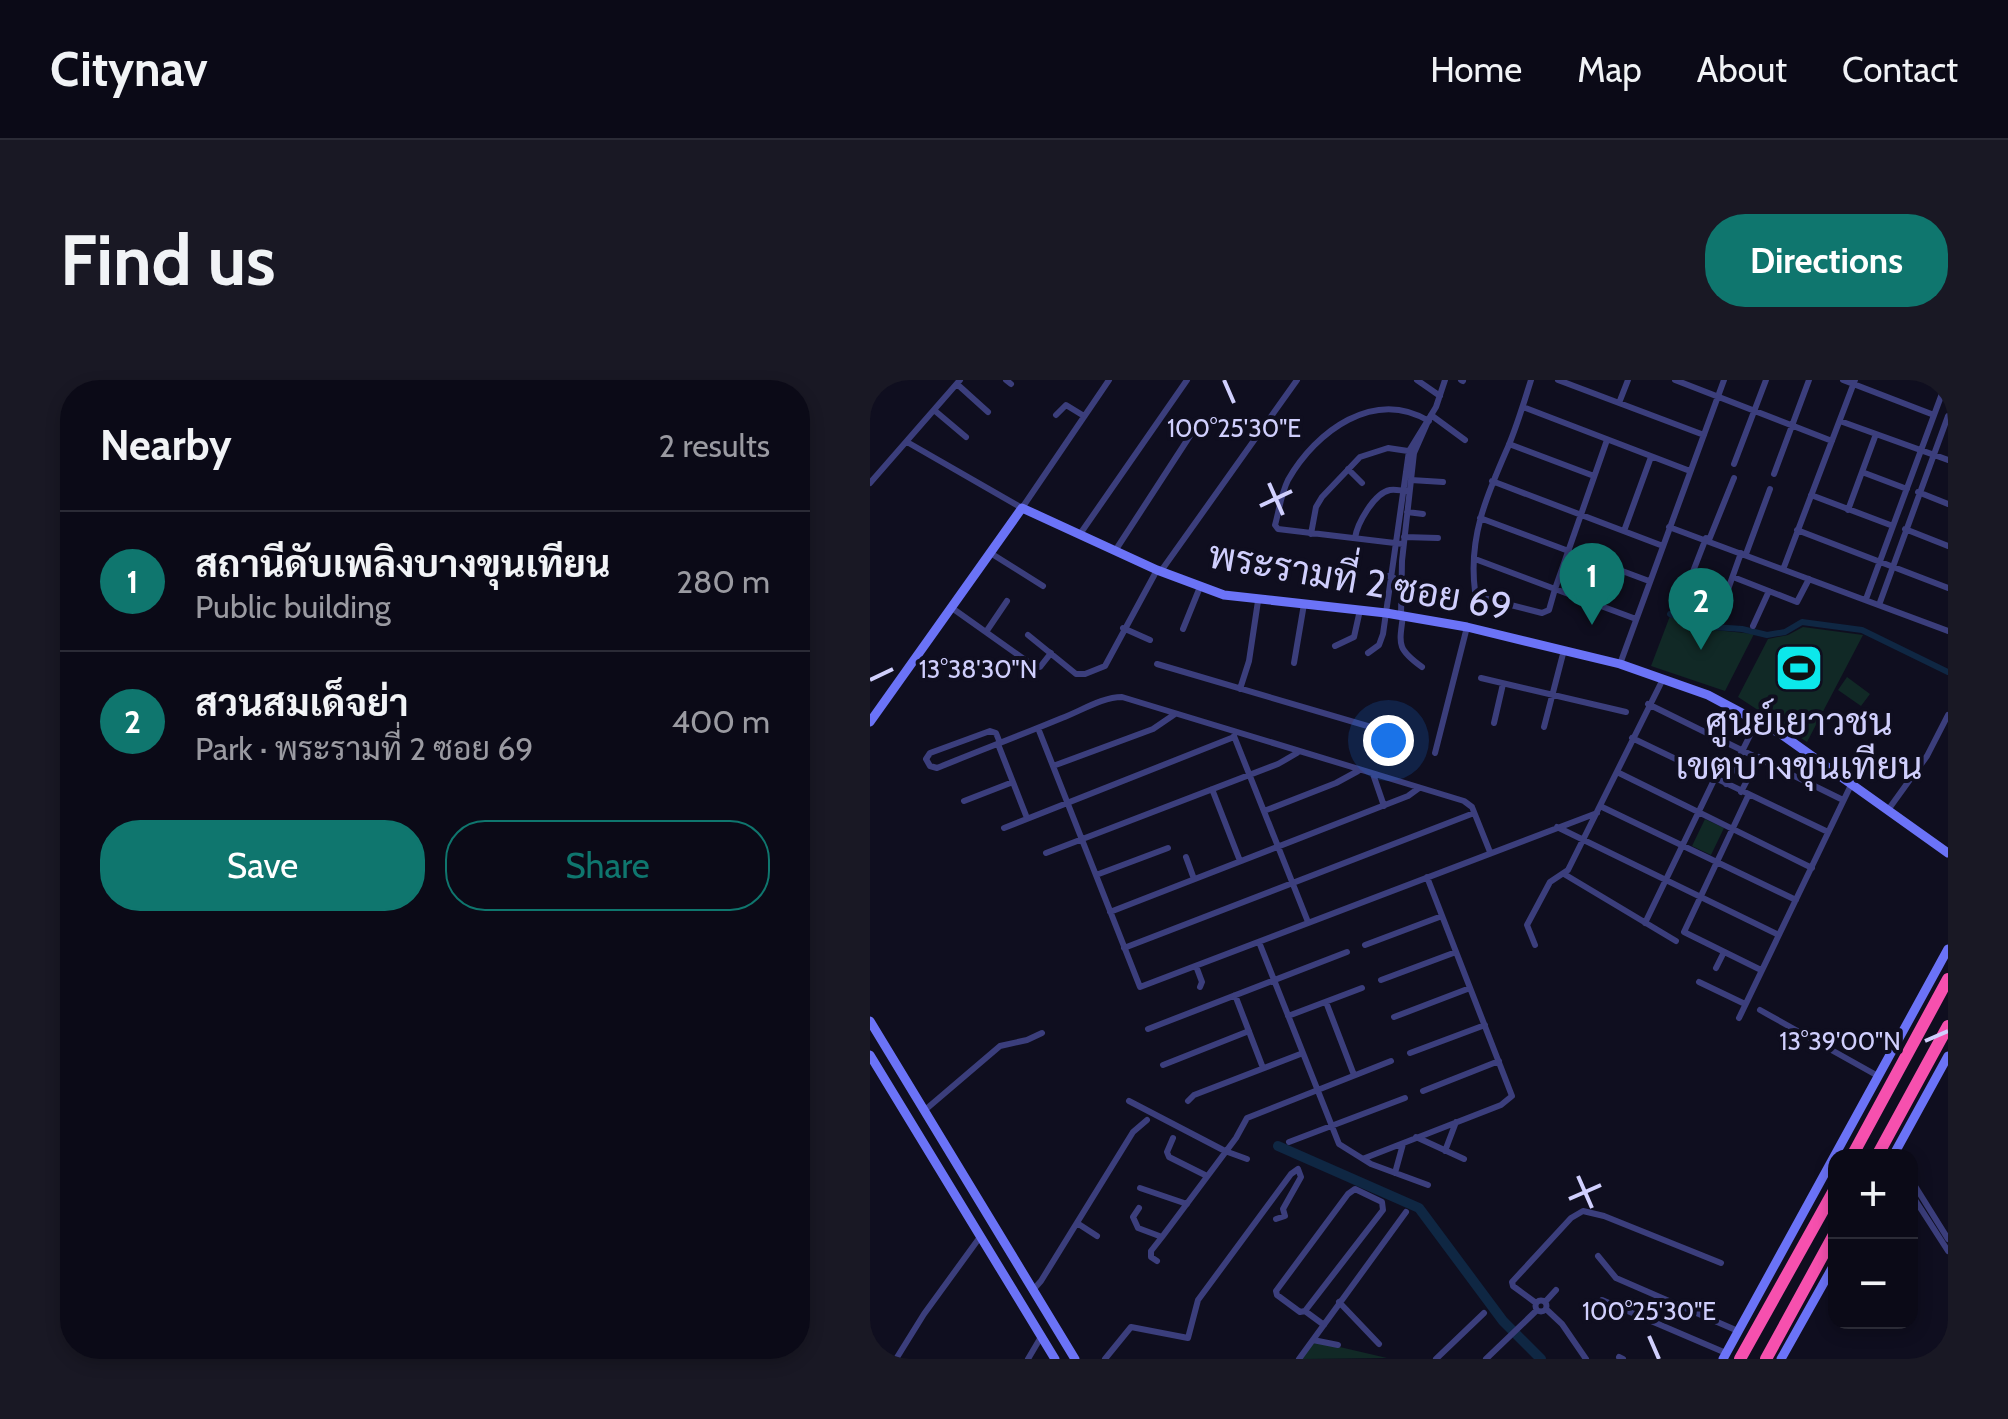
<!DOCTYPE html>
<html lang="en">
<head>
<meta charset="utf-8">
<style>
	body { margin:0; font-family:Cabin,Sarabun,sans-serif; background:#191824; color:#f1f3f6 }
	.controls { position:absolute; right:30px; bottom:30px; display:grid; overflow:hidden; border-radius:20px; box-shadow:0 5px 15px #0003 }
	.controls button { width:90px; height:90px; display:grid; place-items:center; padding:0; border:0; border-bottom:2px solid #2b2b36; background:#0b0a17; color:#f1f3f6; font:50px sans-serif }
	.you { position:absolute; left:518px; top:360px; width:35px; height:35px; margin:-25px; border:8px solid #fff; border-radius:50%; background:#1a73e8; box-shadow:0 0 0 15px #1a73e833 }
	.badge { display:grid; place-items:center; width:65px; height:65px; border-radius:50%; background:#0f766e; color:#fff; font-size:32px; font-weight:700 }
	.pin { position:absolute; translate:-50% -82px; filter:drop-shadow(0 2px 5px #0008) }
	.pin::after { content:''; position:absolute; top:52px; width:35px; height:30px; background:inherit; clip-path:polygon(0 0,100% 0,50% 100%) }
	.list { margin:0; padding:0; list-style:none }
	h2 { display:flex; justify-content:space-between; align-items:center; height:130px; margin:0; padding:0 40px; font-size:42px }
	h2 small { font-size:32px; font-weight:400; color:#9a9aa1 }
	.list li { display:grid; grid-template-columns:65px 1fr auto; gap:30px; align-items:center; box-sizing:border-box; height:140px; padding:0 40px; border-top:2px solid #2b2b36 }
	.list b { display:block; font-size:38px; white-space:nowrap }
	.list p { margin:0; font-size:32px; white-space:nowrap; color:#9a9aa1 }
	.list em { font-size:32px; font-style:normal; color:#9a9aa1 }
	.actions { display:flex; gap:20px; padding:30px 40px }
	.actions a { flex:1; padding:22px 0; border:2px solid #0f766e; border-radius:40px; text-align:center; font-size:35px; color:#0f766e }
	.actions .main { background:#0f766e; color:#fff }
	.map { position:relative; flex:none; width:1078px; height:979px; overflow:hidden; border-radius:40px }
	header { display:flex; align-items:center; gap:60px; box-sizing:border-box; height:140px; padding:0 50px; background:#0b0a17; border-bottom:2px solid #2b2b36 }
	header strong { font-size:48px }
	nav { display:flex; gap:55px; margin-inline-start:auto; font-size:35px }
	.intro { display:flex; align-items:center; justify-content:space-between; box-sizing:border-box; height:240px; padding:0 60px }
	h1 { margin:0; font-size:70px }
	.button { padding:25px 45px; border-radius:40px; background:#0f766e; color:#fff; font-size:35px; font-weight:700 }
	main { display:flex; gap:60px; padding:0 60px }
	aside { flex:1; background:#0b0a17; border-radius:40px; box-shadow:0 5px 15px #0003 }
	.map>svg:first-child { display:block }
</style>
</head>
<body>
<header>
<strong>Citynav</strong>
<nav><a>Home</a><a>Map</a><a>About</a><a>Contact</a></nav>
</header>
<div class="intro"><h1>Find us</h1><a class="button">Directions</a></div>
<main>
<aside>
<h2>Nearby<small>2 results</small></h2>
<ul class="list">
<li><span class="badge">1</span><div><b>สถานีดับเพลิงบางขุนเทียน</b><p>Public building</p></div><em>280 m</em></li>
<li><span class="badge">2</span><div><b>สวนสมเด็จย่า</b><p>Park · พระรามที่ 2 ซอย 69</p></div><em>400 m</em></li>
</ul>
<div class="actions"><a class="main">Save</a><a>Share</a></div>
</aside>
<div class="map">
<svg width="1078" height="979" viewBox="0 0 1078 979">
	<rect width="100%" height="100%" fill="#0f0e1f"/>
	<!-- green -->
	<path fill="#112926" d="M800,236L845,250L884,254L855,311L781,286Z
		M933,247L993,255L937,362L868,317L898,259L918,255Z
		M977,297L1000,314L991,326L968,310Z
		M835,439L854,448L841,475L822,466Z
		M444,961L517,978L432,979Z"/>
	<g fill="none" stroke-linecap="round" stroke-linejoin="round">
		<!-- canal -->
		<path stroke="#0f2743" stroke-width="6" d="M800,234L844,247L872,249L897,255L915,252L932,242L992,250L1078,292"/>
		<!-- river -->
		<path stroke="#0f2743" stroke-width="10" d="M408,766L549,828L633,941L671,979"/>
		<!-- street -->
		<path stroke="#3b3e7c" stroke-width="6" d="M136,0L141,4
			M547,0L570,16
			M591,0L593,1
			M661,0C654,22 647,46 638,67C617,115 598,157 605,211L613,218L672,233L679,230L685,209L766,239
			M688,0L834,55
			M805,0L962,61
			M973,0L1064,35
			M87,4L118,32
			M749,23L758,0
			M653,27L820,91
			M64,30L96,57
			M186,35L196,25L214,36
			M561,35L595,60
			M970,41L1078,80
			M1006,54L992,92L1037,109
			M37,62L152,128L239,0
			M639,64L724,96
			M864,84L896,0
			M478,89L492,103
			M904,94L939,0
			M541,100L573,102
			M622,101L793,166
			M0,103L90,0
			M1048,112L1078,124
			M941,115L1023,146
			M978,130L992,92
			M537,132L553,134
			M610,138L779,201
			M799,147L1078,251
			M1035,149L1078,166
			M927,150L1078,208
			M754,151L781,77
			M210,154L317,0
			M441,154L446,127L452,117L490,77L518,68L538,71
			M534,157L568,158
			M485,158C487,144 504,113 520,110C526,109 532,111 538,111
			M839,160L864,98
			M533,164L408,149L405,145C409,131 411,114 418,100C446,51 504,8 559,41
			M245,171L327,45
			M122,174L173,206
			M876,174L900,109
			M605,179L685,209L737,60
			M914,187L985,0
			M291,191L427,0
			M500,193L523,197
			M863,197L927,222L939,199
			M996,219L1077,0
			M810,225L836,158
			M1009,225L1078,36
			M82,228L165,287H170L181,273
			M531,235L532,181L544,73L559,39
			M533,236C529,265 527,269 552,287
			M847,240L871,173
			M883,246L899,211
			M253,248L280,260
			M313,249L330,207
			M116,252L137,221
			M158,255L206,294H215L235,286L287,190
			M465,266L484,257L490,230
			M498,273L509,265L513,254L539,71L566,27L575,0
			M424,283L434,224
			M287,284L535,357
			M750,284L854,0
			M611,298L756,332
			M370,309L379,281L388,221
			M778,324L973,420
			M624,343L633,304
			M674,347L694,270
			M168,348L270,607L727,433
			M364,356L438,542
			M762,358L958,452
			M130,363L126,353L120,351L60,373L56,379L60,386L67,388C109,371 151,355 192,338C211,331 232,317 252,317L594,421L602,427L620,472
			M128,364L157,438
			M565,373L597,247
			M183,386L283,349L305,334
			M747,392L942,488
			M503,394L514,426
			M856,404L887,341
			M342,409L370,481
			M871,412L889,377
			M878,416L814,552L891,590
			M94,421L143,402
			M730,426L926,520
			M1018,430L1057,376L1078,335
			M394,431L466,403L488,391
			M687,447L909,555
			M134,448L364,357
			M176,473L408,384L427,373
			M316,477L324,499
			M694,494L806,561
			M226,495L298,468
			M240,532L538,416L549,408
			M775,543L845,398
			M389,562L469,764L501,784L558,805
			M495,565L572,536
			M665,565L657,545L680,502L698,490L793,299
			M254,568L604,433
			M326,586L332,602L330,607
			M846,588L854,572
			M511,600L586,572
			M829,602L875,624
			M365,615L393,688
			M456,622L484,695
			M890,630L1008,696
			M418,636L492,608
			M524,637L600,608
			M869,638L981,405
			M278,649L477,572
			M540,673L615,645
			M293,685L379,651
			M553,711L629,681
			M259,721L355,771L377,779
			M318,721L324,715L433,673
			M55,730L130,666L157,660L172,653
			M546,757L594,779
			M303,758L297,772L299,777L337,796
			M419,762L535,718
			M575,771L586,742
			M495,778L631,725L642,716L557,497
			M525,793L533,764
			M1040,798L1078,859
			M270,808L317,824
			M1040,812L1078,871
			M269,828L263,837L268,848L292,857L366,758L377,738L521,681
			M207,843L227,856
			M728,876L746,898L868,951
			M287,881L281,877V871L292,857
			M163,910L171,901L263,752L277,740
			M732,920L856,973
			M665.5 926a5.5 5.5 0 1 1 11 0a5.5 5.5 0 1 1-11 0Z
			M469,922L509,964
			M675,922L686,910
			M666,923L643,906L642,902L701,838L713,831L734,836L851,883
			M676,929L692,944L716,979
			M435,931L513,830L512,822L485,809L478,814L406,911L407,915L430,932L435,931L454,945
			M443,960L468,965
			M749,977L753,979
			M26,979L54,934L110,857
			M158,979L171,957
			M235,979L261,947L318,958L328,920L421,794L428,789L431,797L413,829L415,836L406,839
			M429,979L536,832
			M566,979L614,933
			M616,979L667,930"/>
		<!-- secondary -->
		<path stroke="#6b73f7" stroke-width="9" d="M0,342L152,128L287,190L354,215L516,233L597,247L750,284L838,315L911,354L1078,473
			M0,641L205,979
			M0,675L185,979
			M1023,776L1078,676
			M853,979L1078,569
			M911,979L966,881"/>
		<!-- highway -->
		<path stroke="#f650ae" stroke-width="12" d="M982,776L1078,599
			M1007,776L1078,646
			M870,979L966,807
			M896,979L966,851"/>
	</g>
	<!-- ticks -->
	<path fill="none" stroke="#d0cffd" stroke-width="4" d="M354,0L364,23M399,103L413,135M390,126L422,111M0,300L23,289M1055,661L1078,651M708,796L722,828M699,819L731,805M779,956L789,979"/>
	<!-- icons -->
	<defs>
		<g id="stadium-square" transform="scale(2.5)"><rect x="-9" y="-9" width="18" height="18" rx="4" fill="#0ce8eb" stroke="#0f0e1f"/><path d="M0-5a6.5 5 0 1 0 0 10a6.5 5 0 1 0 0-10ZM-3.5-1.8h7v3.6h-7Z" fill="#111"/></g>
	</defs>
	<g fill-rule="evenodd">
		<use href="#stadium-square" x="929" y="288"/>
	</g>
	<g text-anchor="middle" stroke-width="8" stroke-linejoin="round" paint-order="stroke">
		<!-- street labels -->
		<g font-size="38" fill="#d0cffd" stroke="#0f0e1f">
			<text transform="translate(490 201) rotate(10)" y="13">พระรามที่ 2 ซอย 69</text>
		</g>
		<!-- poi labels -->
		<g font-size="38" fill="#d0cffd" stroke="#0f0e1f">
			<text x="929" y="355">ศูนย์เยาวชน<tspan x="929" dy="44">เขตบางขุนเทียน</tspan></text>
		</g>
	</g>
	<g font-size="25" text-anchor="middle" fill="#d0cffd" stroke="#0f0e1f" stroke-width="8" stroke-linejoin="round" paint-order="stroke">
		<text x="364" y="57">100°25'30"E</text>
		<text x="108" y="298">13°38'30"N</text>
		<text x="970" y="670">13°39'00"N</text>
		<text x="779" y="940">100°25'30"E</text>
	</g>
</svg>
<div class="controls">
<button>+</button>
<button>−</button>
</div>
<div class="you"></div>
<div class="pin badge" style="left:722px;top:245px">1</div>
<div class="pin badge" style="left:831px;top:270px">2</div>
</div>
</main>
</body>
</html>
